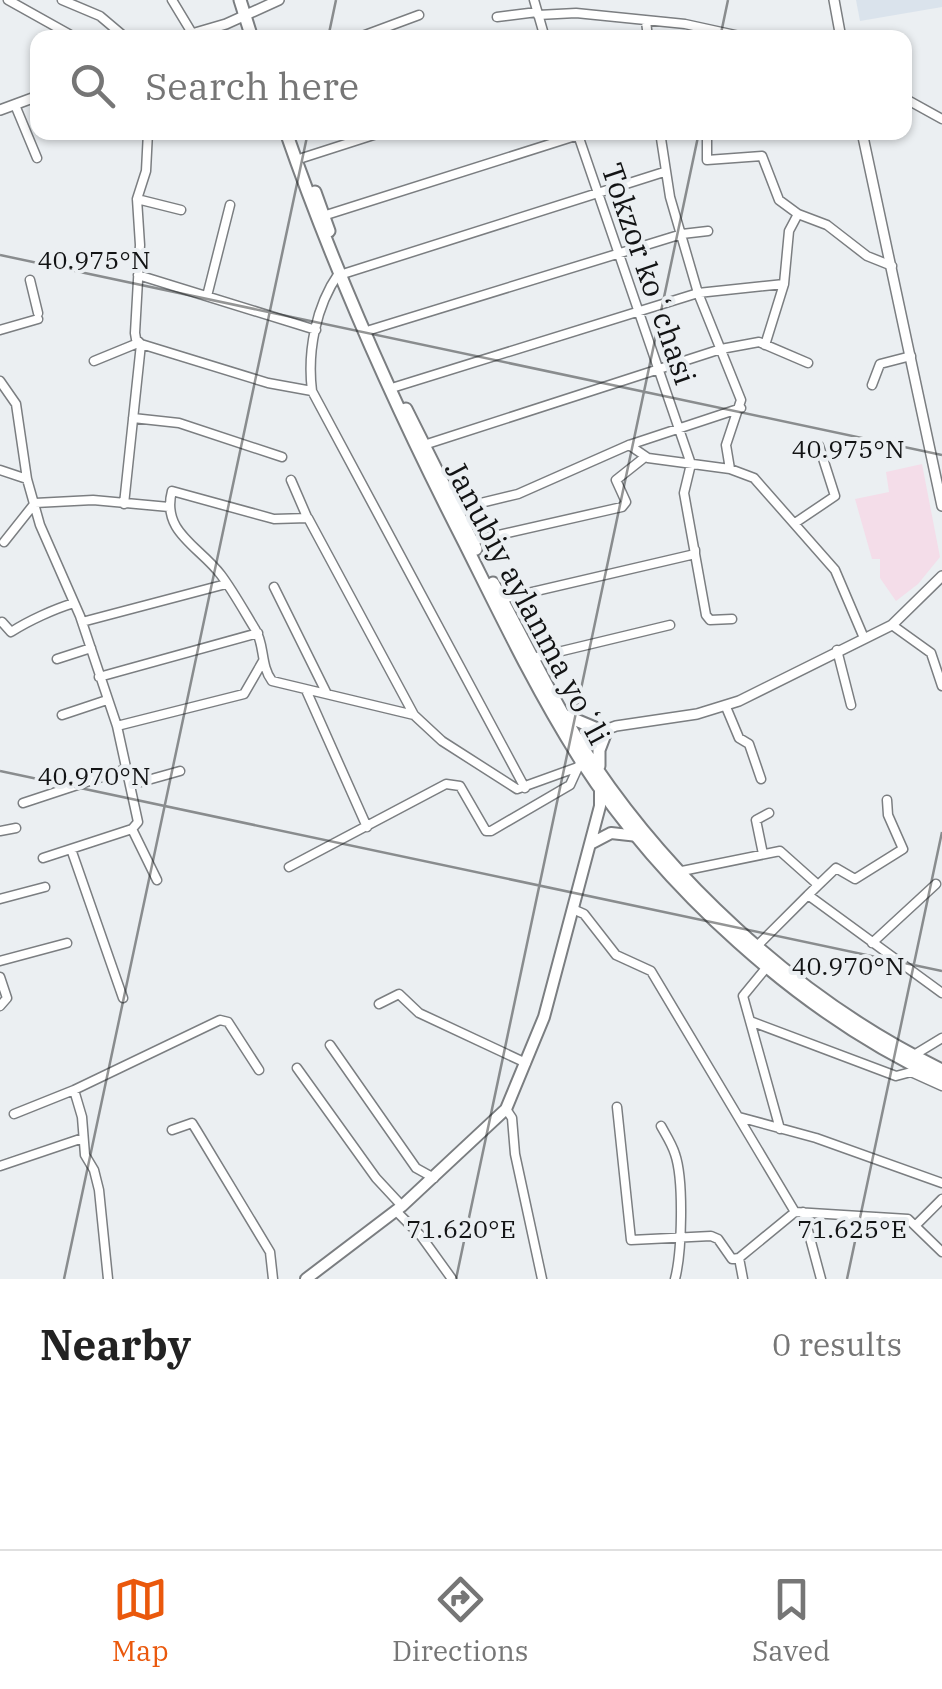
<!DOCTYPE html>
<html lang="en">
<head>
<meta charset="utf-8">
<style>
	body { margin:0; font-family:"IBM Plex Serif",serif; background:#f6f6f6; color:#222 }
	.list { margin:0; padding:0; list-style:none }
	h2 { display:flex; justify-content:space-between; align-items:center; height:130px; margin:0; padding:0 40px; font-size:42px }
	h2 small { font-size:32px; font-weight:400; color:#767676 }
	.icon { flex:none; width:55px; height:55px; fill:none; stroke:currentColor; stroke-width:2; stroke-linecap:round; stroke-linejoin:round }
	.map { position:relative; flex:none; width:942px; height:1279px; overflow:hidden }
	.search { position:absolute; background:#fff; box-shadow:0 2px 8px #0004; left:30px; right:30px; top:30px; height:110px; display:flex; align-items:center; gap:25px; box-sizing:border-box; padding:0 35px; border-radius:20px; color:#767676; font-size:38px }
	.sheet { height:270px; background:#fff }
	nav { display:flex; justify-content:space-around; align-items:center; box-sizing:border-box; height:140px; border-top:2px solid #e0e0e0; background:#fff; font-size:28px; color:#767676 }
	nav a { display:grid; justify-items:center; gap:5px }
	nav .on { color:#ea580c }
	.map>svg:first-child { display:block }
</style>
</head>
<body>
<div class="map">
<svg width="942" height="1279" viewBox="0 0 942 1279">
	<rect width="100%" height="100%" fill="#ebeff2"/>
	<!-- built -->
	<path fill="#dae3ec" d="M856,0H942V7L860,21Z"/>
	<!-- education -->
	<path fill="#f4dde9" d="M922,464L940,557L918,584L896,601L880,578V559H872L855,499L889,492L886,472Z"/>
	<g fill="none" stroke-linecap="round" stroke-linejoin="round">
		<!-- minor casing -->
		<g stroke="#7b7e81" stroke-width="11">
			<path id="minor" d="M8,0L76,38
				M62,0L100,16L126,38
				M172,0L192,33
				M534,0L545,38
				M538,15L576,13L685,24L749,38
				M497,17L537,12
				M646,21L648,38
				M357,38L419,15
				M904,98L942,119
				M15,105L37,158
				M577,132L691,464L684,493L706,615L710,620L732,619
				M660,132L670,197L698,293L741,400L726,445L730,469
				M707,132V160L762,156L779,200L798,214L827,225L867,256L892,266
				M302,158L383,132
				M137,199L181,210
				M323,216L588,132
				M346,273L664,172
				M138,275L316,330
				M30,280L38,313
				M207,296L230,205
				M0,330L38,319
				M370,330L682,234L708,231
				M141,344L268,383L312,391L525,788
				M765,345L784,284L789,231L798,214
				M94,361L138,343
				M0,381L16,404L27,479L40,525L80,616L117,726L138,822L132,829L43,858
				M872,385L880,364L911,356
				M395,387L698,293L784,284
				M312,391C307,351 316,306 339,273
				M133,418L179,423L282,457
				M424,445L721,349L759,342L808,363
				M629,445L648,458L730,469L754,478L835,570L864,638
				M0,470L27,479
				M291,480L307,517
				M124,504L141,344L136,339L135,333L140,245L137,199L146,171L148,132
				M456,509L518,494L629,445L741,408
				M795,523L835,496L819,446
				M472,541L622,507L626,502L616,480L645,457
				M4,542L35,503L93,500L169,507
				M274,587L326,692
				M502,599L695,554V550
				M2,622L11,632C28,621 54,609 74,603
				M82,622L226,584
				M892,625L931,653L942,686
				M837,650L851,705
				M533,658L670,625
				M57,659L91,648
				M99,677L258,633
				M306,690L367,827
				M726,707L739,738L749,744L761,779
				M62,715L107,700
				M414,715L272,681C260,665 265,644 255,629C244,611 233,591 221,575C199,546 161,532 172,491L274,519L308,518L414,715L442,741L517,789L578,767
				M117,726L244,694L263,661
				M130,785L180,771
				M23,803L126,769
				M132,829L157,880
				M0,831L16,828
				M71,849L123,998
				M763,854L756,820L769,813
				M289,867L446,784L460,786L486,831H491L570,785L580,763
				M682,871L780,851L817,884
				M808,895L836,868L855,879L903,849L888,815L887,800
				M0,899L45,887
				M575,910L584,914L616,955L651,971L795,1212L908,1219L942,1252
				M872,943L936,884
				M756,947L808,895L942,993
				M0,961L67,943
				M766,968L743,996L780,1129
				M0,977L7,998L0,1006
				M379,1004L399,994L419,1013L526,1063
				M750,1021L896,1076L911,1072L942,1086
				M330,1045L416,1168L434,1178
				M914,1055L942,1038
				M297,1068L376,1178L402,1206
				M74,1090L82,1117L85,1155L94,1170L99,1190L108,1279
				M617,1107L631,1240L711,1236L718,1239L732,1259L739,1258
				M506,1109L512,1118L515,1154L542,1279
				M14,1114L74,1090L220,1020L228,1022L259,1070
				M739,1117L816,1138L942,1183
				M661,1126C666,1135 672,1144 675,1154C684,1180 682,1252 675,1279
				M172,1130L192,1123L197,1131L270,1252L273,1279
				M0,1166L83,1138
				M396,1211L421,1236L452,1279
				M803,1212L821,1279
				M916,1225L942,1199
				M739,1258L795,1212
				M739,1258L743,1279"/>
		</g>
		<!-- tertiary casing -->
		<g stroke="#7b7e81" stroke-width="12">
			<path id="tertiary" d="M834,0L841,38
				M178,38L226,24L279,0
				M0,110L38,96
				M862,132L942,506
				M578,740L616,726L697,714L739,701L892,625L942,576"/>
		</g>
		<!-- secondary casing -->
		<g stroke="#7b7e81" stroke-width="14">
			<path id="secondary" d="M592,843L611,833L638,836
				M306,1279L402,1206L506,1109L544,1017L600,806V788"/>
		</g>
		<!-- trunk casing -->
		<g stroke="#7b7e81" stroke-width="15">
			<path id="trunk" d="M240,0L252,38
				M286,132C335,273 396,409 464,542C500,614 535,688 578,756C662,887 800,1014 942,1079
				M315,192L329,231
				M406,409L476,549
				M493,583C521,634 546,687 576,737C661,874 796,999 942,1070
				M564,715L602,731
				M599,766V750L607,729"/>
		</g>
		<!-- minor -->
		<use href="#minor" stroke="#fff" stroke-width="8"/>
		<!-- tertiary -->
		<use href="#tertiary" stroke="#fff" stroke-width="9"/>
		<!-- secondary -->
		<use href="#secondary" stroke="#fff" stroke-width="10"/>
		<!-- trunk -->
		<use href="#trunk" stroke="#fff" stroke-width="11"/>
	</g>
	<!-- ticks -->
	<path fill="none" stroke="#121314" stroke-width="2.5" stroke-opacity="0.45" d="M328,38L336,0M720,38L728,0M0,255L942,455M0,771L942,971M64,1279L308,132M456,1279L699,132M847,1279L942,832"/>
	<g text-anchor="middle" stroke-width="8" stroke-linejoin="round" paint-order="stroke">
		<!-- street labels -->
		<g font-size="30" fill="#121314" stroke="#ebeff2">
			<text transform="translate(648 274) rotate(71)" y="10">Tokzor koʻchasi</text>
			<text transform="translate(527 603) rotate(62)" y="10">Janubiy aylanma yoʻli</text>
		</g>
	</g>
	<g font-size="25" text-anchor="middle" fill="#121314" stroke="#ebeff2" stroke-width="8" stroke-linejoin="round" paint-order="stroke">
		<text x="94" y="269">40.975°N</text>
		<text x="848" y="458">40.975°N</text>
		<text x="94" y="785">40.970°N</text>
		<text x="848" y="975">40.970°N</text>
		<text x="461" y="1238">71.620°E</text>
		<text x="852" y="1238">71.625°E</text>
	</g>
</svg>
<div class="search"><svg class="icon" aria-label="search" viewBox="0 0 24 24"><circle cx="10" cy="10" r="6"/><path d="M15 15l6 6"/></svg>Search here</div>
</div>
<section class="sheet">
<h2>Nearby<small>0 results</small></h2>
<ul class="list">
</ul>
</section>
<nav>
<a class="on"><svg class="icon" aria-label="map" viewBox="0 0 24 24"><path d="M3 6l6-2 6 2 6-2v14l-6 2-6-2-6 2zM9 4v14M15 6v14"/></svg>Map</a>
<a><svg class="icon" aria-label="directions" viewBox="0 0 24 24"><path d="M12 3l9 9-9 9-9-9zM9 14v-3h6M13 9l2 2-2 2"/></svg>Directions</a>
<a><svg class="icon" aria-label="saved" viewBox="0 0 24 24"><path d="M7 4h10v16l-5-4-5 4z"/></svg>Saved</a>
</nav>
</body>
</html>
